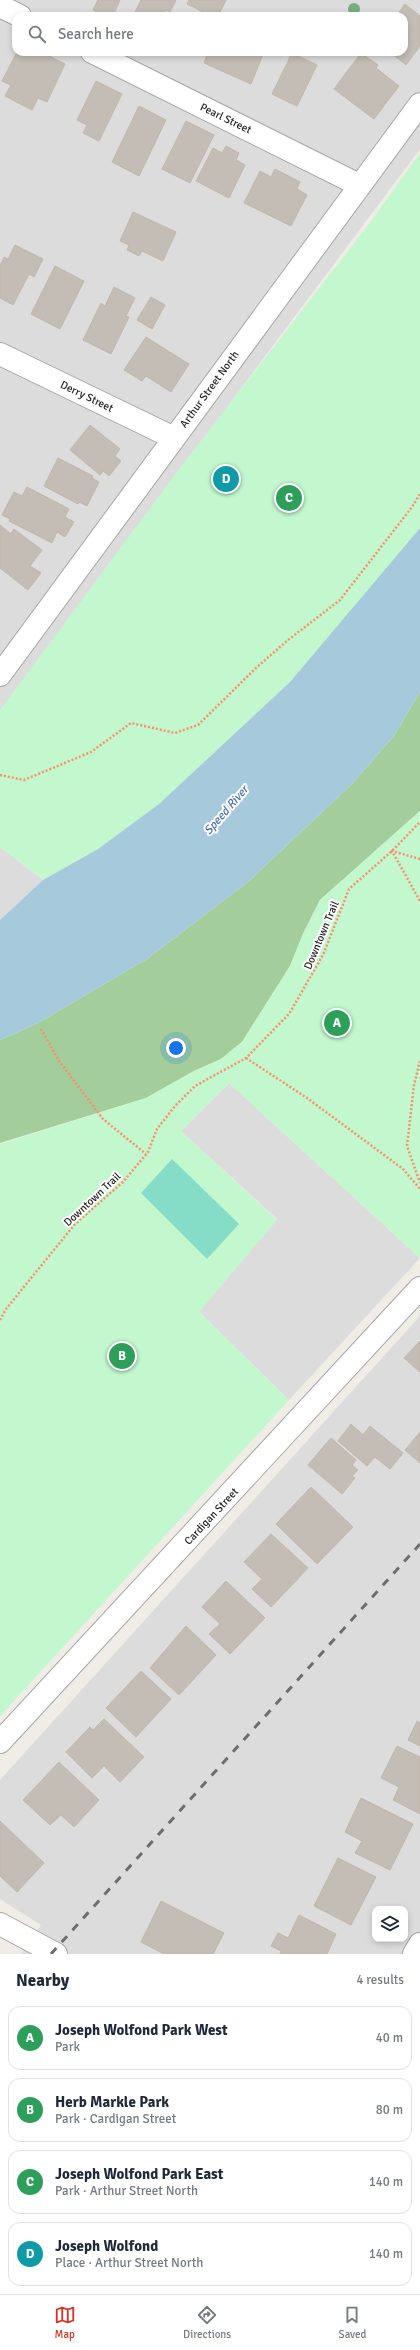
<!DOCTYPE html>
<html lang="en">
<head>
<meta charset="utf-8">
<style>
	body { margin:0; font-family:Signika,sans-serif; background:#f6f6f7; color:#1f2937 }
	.controls { position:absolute; right:12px; bottom:12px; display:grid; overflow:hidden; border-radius:8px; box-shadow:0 2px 6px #0003 }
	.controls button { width:36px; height:36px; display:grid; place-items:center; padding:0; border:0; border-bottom:1px solid #e0e1e3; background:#fff; color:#1f2937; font:20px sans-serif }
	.you { position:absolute; left:176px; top:1048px; width:14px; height:14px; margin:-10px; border:3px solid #fff; border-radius:50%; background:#1a73e8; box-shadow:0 0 0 6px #1a73e833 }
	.badge { display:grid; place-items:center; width:26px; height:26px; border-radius:50%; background:#d93025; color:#fff; font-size:13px; font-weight:700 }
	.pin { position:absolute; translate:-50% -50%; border:2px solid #fff; box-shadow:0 1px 4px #0006 }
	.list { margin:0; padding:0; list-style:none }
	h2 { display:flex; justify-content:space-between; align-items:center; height:52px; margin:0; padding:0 16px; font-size:17px }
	h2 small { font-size:13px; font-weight:400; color:#747a83 }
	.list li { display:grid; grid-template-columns:26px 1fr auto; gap:12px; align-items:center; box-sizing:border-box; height:64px; margin:0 8px 8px; padding:0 8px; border:1px solid #e0e1e3; border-radius:12px }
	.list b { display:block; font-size:15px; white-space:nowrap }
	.list p { margin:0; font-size:13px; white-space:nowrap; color:#747a83 }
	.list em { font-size:13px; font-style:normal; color:#747a83 }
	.icon { flex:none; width:22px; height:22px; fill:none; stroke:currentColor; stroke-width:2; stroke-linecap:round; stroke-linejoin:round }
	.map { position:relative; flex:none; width:420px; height:1954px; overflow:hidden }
	.search { position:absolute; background:#fff; box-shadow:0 2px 6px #0003; left:12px; right:12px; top:12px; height:44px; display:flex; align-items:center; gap:10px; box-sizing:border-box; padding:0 14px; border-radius:12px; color:#747a83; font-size:15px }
	.sheet { height:340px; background:#fff }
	nav { display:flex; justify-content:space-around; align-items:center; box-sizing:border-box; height:56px; border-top:1px solid #e0e1e3; background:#fff; font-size:11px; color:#747a83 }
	nav a { display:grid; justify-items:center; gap:2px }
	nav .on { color:#d93025 }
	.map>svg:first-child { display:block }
</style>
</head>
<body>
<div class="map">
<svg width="420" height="1954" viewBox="0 0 420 1954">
	<rect width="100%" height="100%" fill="#efede5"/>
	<!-- residential -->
	<path fill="#dddcdc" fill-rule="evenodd" d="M0,0H420V149L0,711ZM16,16H404V52H16Z
		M0,847L43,880L0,920Z
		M229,1083L420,1258L289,1400L199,1312L277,1219L181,1131Z
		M420,1316V1954H21L41,1925L0,1899V1780ZM375,1909H405V1939H375Z"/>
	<!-- forest -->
	<path fill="#a3ce9b" d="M420,692V811L320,900L303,934L290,966L242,1042L221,1059L194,1071L146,1098L0,1143V1040L38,1023L147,959L248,882L352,784L393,737Z"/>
	<!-- park -->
	<path fill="#c3f8cf" d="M420,153V528L290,682L159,804L98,849L43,880L0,847V710L180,468L372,220Z
		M420,811V1258L229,1083L181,1131L277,1220L199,1312L289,1400L0,1716V1144L146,1098L194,1071L221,1059L242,1042L290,966L303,934L320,900Z"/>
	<!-- pitch -->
	<path fill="#85ddc7" d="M172,1159L239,1224L207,1259L141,1193Z"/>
	<!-- water -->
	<path fill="#a6c9dc" d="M420,528V692L393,737L352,784L248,882L147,959L38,1023L0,1040V920L43,880L98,849L159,804L290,682Z"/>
	<!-- building -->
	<path fill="#c4bdb5" stroke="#c1b6a8" d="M98,0H120L113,16H104L93,10Z
		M141,0H176L170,12L166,10L163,16H133Z
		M189,0H226L218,16H211L187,4Z
		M405,4L420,16V46L406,65L390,52H404V16H396Z
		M17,52H41L65,64L47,102L38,98L32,110L5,96L11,85L2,81Z
		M208,52H264L251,84L204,63Z
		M292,53L317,65L297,106L272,94Z
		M361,53L378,65L376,68L399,86L374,119L334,89Z
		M96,81L122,94L99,141L83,133L87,125L77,120Z
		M139,106L166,120L139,176L112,162Z
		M186,121L214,135L190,183L162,169Z
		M226,146L239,153L236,160L245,165L229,198L196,181L213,148L222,153Z
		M275,169L300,182L297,189L307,195L291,226L244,203L260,171L271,177Z
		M133,212L176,232L163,261L142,251L139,256L127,250L129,245L120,241Z
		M15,245L43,259L34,277L29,274L13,305L0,298V266L4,257L8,259Z
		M55,266L84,281L60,329L31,314Z
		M114,287L135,298L126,316L129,317L111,354L83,340L101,303L105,306Z
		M151,297L165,305L152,329L137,320Z
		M146,337L189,364L171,392L146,376L142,381L124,370Z
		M90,425L120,449L115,456L121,461L109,476L103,471L100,475L70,450Z
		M58,458L93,476L92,478L99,482L87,506L79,502L78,504L44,486Z
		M27,487L69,509L65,517L74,522L65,537L57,532L52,543L9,521L10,519L2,515L14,492L22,496Z
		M0,525L11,534L14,529L42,550L30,566L41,573L28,590L0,568Z
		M420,1341V1372L404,1358Z
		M351,1424L363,1435L370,1426L403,1453L390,1469L375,1457L367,1466L338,1441Z
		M420,1432V1463L405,1450Z
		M331,1438L356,1460L352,1465L358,1470L352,1476L355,1478L342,1494L308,1465Z
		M311,1487L353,1527L317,1564L276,1524Z
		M271,1534L308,1568L271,1607L252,1589L262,1579L244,1562Z
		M226,1581L265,1618L230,1654L209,1634L220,1624L202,1607Z
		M186,1626L216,1655L179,1695L150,1668Z
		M141,1671L171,1699L136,1737L106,1708Z
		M104,1719L144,1757L120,1782L104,1766L92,1778L66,1752L90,1727L93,1730Z
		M417,1721L420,1723V1746L408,1740Z
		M397,1746L420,1757V1814L393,1800L399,1787L381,1778Z
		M59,1762L99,1800L74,1827L61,1815L50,1825L23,1800Z
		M361,1798L413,1824L390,1870L355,1853L362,1841L345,1832Z
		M0,1821L44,1863L17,1892L0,1876Z
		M338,1858L376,1877L351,1925L314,1906Z
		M161,1901L224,1933L213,1954H164L141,1942Z
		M299,1915L336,1934L327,1954H280L281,1951L271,1946L278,1933L288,1938Z"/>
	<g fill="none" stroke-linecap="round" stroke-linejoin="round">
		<!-- street casing -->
		<g stroke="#a6a6a6" stroke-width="24">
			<path id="street" d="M0,6L20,16
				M92,52L359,185
				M0,354L174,438
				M0,675L420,104
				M0,1742L420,1288
				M0,1924L56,1954
				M414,1954L420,1944"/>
		</g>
		<!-- path -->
		<path stroke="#f78f6e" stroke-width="2.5" stroke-dasharray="2 2" stroke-linecap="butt" d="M0,775L24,780L91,752L131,723L175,733L198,725L256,668L288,640L340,600L412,507L420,494
			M420,859L392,851L420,901
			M41,1029L59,1061L103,1119L146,1154
			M246,1058L307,1098L403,1169L420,1189
			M420,1061L414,1085L407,1146L420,1183
			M0,1320L6,1309L75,1224L123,1182L148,1152L157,1129L175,1106L195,1086L246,1058L289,1014L323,955L349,889L392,851L420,822"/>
		<!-- street -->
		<use href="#street" stroke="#fff" stroke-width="22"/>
		<!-- rail -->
		<path stroke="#6d6d6d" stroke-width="3" stroke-dasharray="8 8" stroke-linecap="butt" d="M51,1954L420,1544"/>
	</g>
	<!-- trees -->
	<circle fill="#73af7c" cx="354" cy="9" r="6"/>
	<g text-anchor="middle" stroke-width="4" stroke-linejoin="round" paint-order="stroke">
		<!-- street labels -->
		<g font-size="11" fill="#1f1f1f" stroke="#fff">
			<text transform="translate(226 118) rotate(26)" y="4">Pearl Street</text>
			<text transform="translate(209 389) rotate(-54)" y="4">Arthur Street North</text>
			<text transform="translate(87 396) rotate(26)" y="4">Derry Street</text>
			<text transform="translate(321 935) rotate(-67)" y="4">Downtown Trail</text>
			<text transform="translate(92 1199) rotate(-43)" y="4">Downtown Trail</text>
			<text transform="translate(211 1516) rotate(-47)" y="4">Cardigan Street</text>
		</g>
		<!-- water labels -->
		<g font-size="12" font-style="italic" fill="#4d70ad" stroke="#fff">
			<text transform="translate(226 810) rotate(-49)" y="4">Speed River</text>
		</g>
	</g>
</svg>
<div class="controls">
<button><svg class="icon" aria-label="layers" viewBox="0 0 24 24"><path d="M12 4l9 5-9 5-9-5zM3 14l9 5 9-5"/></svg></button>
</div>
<div class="you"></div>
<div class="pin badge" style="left:337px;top:1023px;background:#2e9e5b">A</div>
<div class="pin badge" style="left:122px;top:1356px;background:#2e9e5b">B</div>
<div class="pin badge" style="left:289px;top:498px;background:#2e9e5b">C</div>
<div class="pin badge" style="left:226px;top:479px;background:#0f9aa8">D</div>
<div class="search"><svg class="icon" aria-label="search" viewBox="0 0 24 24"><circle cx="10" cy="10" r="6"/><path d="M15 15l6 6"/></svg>Search here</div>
</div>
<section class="sheet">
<h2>Nearby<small>4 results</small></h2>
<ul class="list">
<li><span class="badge" style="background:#2e9e5b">A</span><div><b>Joseph Wolfond Park West</b><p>Park</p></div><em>40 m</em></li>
<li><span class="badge" style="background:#2e9e5b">B</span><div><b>Herb Markle Park</b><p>Park · Cardigan Street</p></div><em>80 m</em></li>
<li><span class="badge" style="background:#2e9e5b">C</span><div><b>Joseph Wolfond Park East</b><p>Park · Arthur Street North</p></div><em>140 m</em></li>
<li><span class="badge" style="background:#0f9aa8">D</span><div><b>Joseph Wolfond</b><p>Place · Arthur Street North</p></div><em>140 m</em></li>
</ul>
</section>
<nav>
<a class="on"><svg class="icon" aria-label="map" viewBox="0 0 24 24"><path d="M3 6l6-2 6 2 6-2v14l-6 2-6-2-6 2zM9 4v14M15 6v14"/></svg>Map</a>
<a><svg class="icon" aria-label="directions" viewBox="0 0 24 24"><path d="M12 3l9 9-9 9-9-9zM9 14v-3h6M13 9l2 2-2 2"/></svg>Directions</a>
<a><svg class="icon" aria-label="saved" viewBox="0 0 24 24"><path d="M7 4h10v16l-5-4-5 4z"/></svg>Saved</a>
</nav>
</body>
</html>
